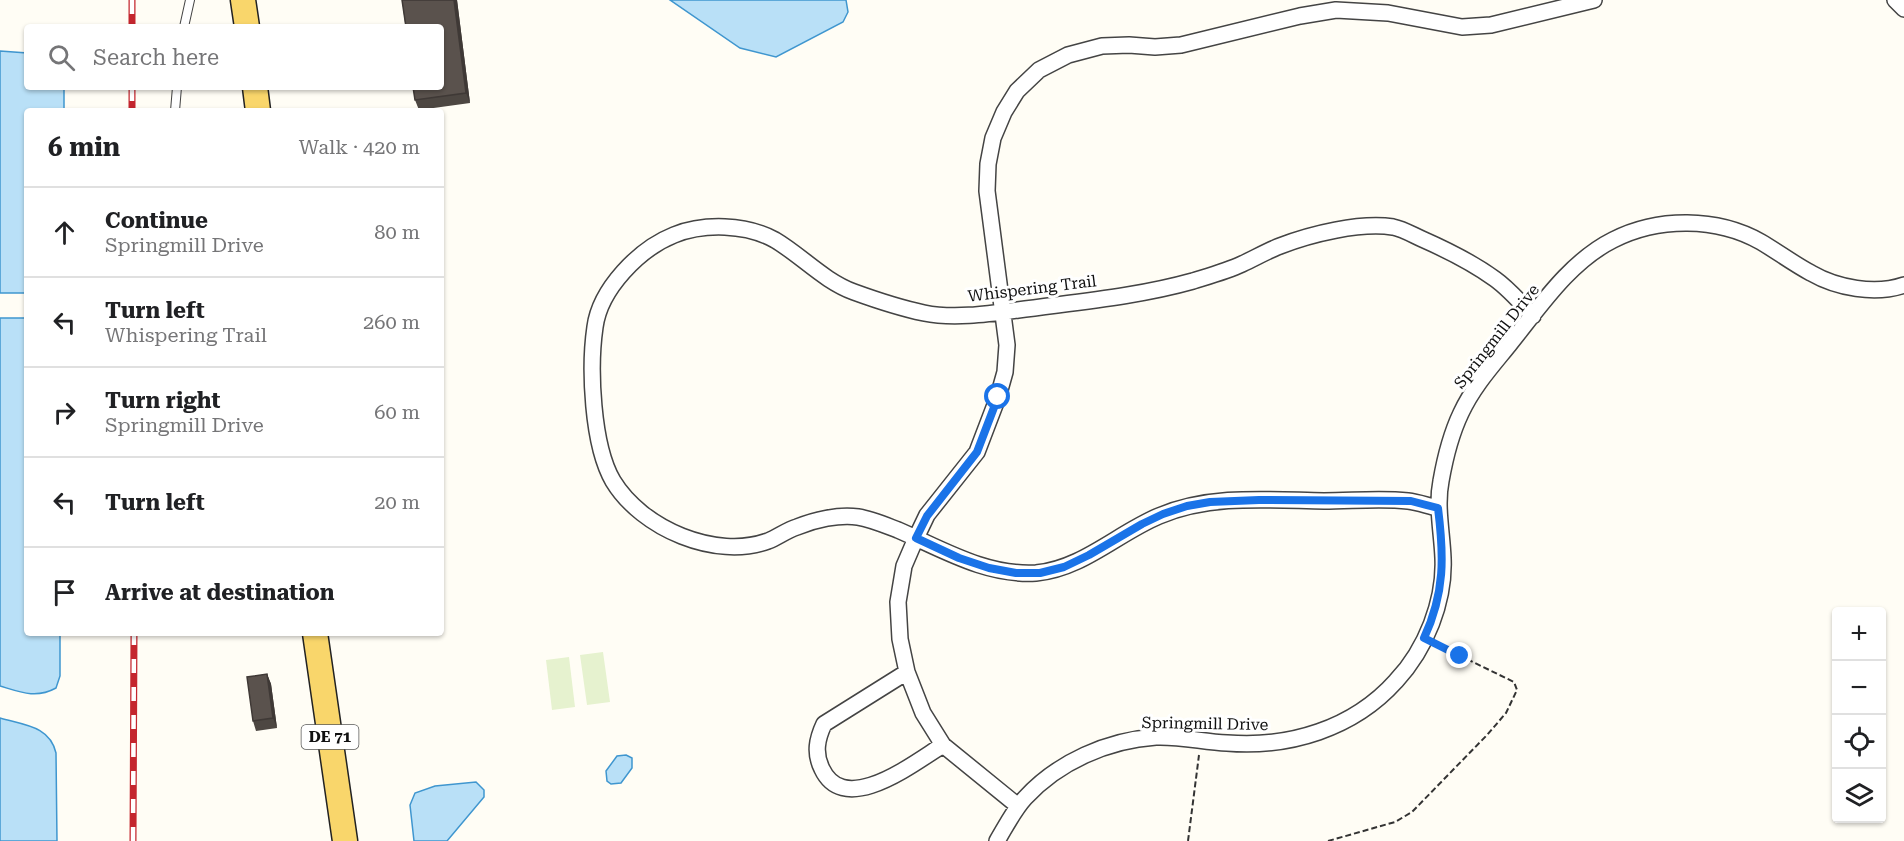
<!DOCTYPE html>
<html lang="en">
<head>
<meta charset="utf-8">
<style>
	body { margin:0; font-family:"Roboto Serif",serif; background:#f6f6f6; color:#202124 }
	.controls { position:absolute; right:18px; bottom:18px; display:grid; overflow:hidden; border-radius:6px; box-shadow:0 2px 4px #0004 }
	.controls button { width:54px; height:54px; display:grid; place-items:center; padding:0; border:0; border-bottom:2px solid #e0e0e0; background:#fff; color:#202124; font:30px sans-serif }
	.stop { position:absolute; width:18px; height:18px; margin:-14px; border:4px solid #1a73e8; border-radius:50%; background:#fff }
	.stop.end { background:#1a73e8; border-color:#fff; box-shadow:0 2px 6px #0008 }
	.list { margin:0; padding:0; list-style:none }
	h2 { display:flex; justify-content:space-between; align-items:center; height:78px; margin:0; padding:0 24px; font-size:26px }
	h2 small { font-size:20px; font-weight:400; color:#757577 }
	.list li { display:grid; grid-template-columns:39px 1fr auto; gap:18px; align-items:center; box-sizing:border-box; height:90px; padding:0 24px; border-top:2px solid #e0e0e0 }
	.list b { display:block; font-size:22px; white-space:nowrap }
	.list p { margin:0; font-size:20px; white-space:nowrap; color:#757577 }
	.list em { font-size:20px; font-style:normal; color:#757577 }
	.icon { flex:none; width:33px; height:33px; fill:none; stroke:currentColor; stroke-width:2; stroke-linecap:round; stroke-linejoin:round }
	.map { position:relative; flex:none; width:1904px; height:841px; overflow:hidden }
	.search { position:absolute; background:#fff; box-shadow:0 2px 4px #0004; left:24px; top:24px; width:420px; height:66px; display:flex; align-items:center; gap:15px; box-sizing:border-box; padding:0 21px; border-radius:6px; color:#757577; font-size:22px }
	.panel { position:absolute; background:#fff; box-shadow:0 2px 4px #0004; left:24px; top:108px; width:420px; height:528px; border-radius:6px }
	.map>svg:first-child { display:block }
</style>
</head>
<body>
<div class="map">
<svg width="1904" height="841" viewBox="0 0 1904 841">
	<rect width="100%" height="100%" fill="#fffdf5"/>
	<!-- pitch -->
	<path fill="#e6f2cf" d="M603,652L610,702L587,705L580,655Z
		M569,657L575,707L552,710L546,660Z"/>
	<!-- water -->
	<path fill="#b9e0f7" stroke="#3f96cf" stroke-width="1.5" d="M670,0H846L848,12L843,22L776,57L740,48Z
		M0,51L27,53V87H64V111H27V293H0Z
		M0,318H27V633H60V676L56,688C36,699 20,692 0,686Z
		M0,718C24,725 50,726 56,753L57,841H0Z
		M626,755L632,758V768L621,783L611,784L607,781L606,771L617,756Z
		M476,782L484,790V797L447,841H414L410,805L415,793L435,786Z"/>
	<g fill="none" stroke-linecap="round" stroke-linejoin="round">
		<!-- lane casing -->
		<g stroke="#444" stroke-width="10">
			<path id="lane" d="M184,27L190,0
				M175,111L177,87"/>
		</g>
		<!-- street casing -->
		<g stroke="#444" stroke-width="18">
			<path id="street" d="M1895,0L1904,9
				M1438,508C1428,506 1418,502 1408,501C1380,498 1352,501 1324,501C1269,500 1211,494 1159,516C1118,533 1082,569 1036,573C986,576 942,549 898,530C885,525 871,519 858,517C839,514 814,520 797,527C787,530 778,537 768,541C716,560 642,529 613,481C592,445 589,368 595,327C600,289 639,249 674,235C704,223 746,224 775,240C802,256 824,281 854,292C876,300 900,308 924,313C953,319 988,314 1018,310C1076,302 1136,297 1193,281C1209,276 1227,271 1242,264C1255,258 1267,251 1280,246C1311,234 1360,222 1393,227C1403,229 1413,235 1422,239C1447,250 1473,263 1495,279C1509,289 1521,303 1533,316
				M907,672L824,724C817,739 814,753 822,769C845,818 915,762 943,745
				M1018,806L943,745L923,713L907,672L900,639L898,602L904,566L916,538L927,515L977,452L998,397L1005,372L1007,345L987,191L988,164L993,138L1004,112L1017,91L1039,70L1068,55L1102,46L1129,45L1155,47L1181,45L1300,16L1336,10L1388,13L1462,27L1491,25L1594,0
				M997,841C1006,826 1014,810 1025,798C1058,762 1108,740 1156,737C1180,736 1204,742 1227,743C1289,748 1353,729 1396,681C1426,649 1445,601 1443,558C1442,532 1436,506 1441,481C1445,458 1451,434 1461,413C1473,387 1492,366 1509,345C1539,308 1569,262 1613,240C1658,217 1717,217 1761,242C1778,252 1794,264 1811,273C1837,288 1875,295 1904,285"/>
		</g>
		<!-- primary casing -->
		<g stroke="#222" stroke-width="27">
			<path id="primary" d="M243,0L247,27
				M255,87L258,111
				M315,633L345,841"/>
		</g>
		<!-- path -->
		<path stroke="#333" stroke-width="2" stroke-dasharray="6 3" stroke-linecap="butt" d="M1188,841L1199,755
			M1328,841L1395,822L1412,812L1487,735L1506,713L1517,690L1514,682L1438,645"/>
		<!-- lane -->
		<use href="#lane" stroke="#fff" stroke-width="8"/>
		<!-- street -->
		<use href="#street" stroke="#fff" stroke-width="15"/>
		<!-- primary -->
		<use href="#primary" stroke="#f9d66b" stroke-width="24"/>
		<!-- rail casing -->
		<g stroke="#c4262e" stroke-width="7">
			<path id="rail" d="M132,0V27
				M132,87V111
				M133,841L134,633"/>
		</g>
		<!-- rail -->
		<use href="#rail" stroke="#fff" stroke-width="4.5" stroke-dasharray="14" stroke-linecap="butt"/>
	</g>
	<!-- wall -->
	<path fill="#4d4742" d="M402,0H457L470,103L419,110L415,100Z
		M267,674L271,684L277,728L256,731L253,721Z"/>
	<!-- shaded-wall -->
	<path fill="#3f3936" d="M454,0H457L470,103L466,93Z
		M267,674L271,684L277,728L273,718Z"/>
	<!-- building -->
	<path fill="#5a524d" stroke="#3f3936" stroke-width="1.5" d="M402,0H454L466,93L415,100L413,87H441V27H406Z
		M267,674L273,718L253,721L247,677Z"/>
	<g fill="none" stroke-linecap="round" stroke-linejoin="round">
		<!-- route -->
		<path stroke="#1a73e8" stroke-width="8" d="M998,397L977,452L927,516L916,538L959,558L989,568L1016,573H1040L1064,567L1089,555L1142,524L1163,514L1187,506L1210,502L1259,500L1411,501L1438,508C1444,556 1445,593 1424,638L1460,656"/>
	</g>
	<g text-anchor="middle" stroke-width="6" stroke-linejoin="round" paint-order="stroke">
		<!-- shield labels -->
		<rect fill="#fff" stroke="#585858" stroke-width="1.5" x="301.5" y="725" width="57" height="24" rx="4.5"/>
		<g font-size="15" font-weight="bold" fill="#111">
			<text x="330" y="742">DE 71</text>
		</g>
		<!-- street labels -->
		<g font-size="16" fill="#111" stroke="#fff">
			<text transform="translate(1032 288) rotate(-7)" y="6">Whispering Trail</text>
			<text transform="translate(1496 336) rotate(-52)" y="6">Springmill Drive</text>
			<text transform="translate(1205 723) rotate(1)" y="6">Springmill Drive</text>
		</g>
	</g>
</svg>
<div class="controls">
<button>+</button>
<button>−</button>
<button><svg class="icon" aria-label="locate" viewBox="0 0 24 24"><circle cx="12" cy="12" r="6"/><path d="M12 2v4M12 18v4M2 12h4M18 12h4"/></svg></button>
<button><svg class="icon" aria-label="layers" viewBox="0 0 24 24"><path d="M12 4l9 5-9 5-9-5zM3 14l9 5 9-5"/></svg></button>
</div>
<div class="stop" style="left:998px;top:397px"></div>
<div class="stop end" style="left:1460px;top:656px"></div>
<div class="search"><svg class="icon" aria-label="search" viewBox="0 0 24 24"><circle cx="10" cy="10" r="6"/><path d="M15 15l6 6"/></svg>Search here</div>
<section class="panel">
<h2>6 min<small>Walk · 420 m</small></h2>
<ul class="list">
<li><svg class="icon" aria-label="ahead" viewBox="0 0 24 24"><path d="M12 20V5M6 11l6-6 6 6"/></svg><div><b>Continue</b><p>Springmill Drive</p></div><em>80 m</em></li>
<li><svg class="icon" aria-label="left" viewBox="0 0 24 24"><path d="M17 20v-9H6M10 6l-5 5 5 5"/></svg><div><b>Turn left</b><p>Whispering Trail</p></div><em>260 m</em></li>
<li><svg class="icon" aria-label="right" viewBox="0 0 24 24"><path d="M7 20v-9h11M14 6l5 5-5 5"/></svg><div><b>Turn right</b><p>Springmill Drive</p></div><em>60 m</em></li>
<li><svg class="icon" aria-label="left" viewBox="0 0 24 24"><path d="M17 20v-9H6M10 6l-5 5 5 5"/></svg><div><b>Turn left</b></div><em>20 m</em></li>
<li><svg class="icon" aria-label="arrive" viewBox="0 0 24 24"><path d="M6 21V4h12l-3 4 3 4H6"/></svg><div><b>Arrive at destination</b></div></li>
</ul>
</section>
</div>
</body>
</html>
